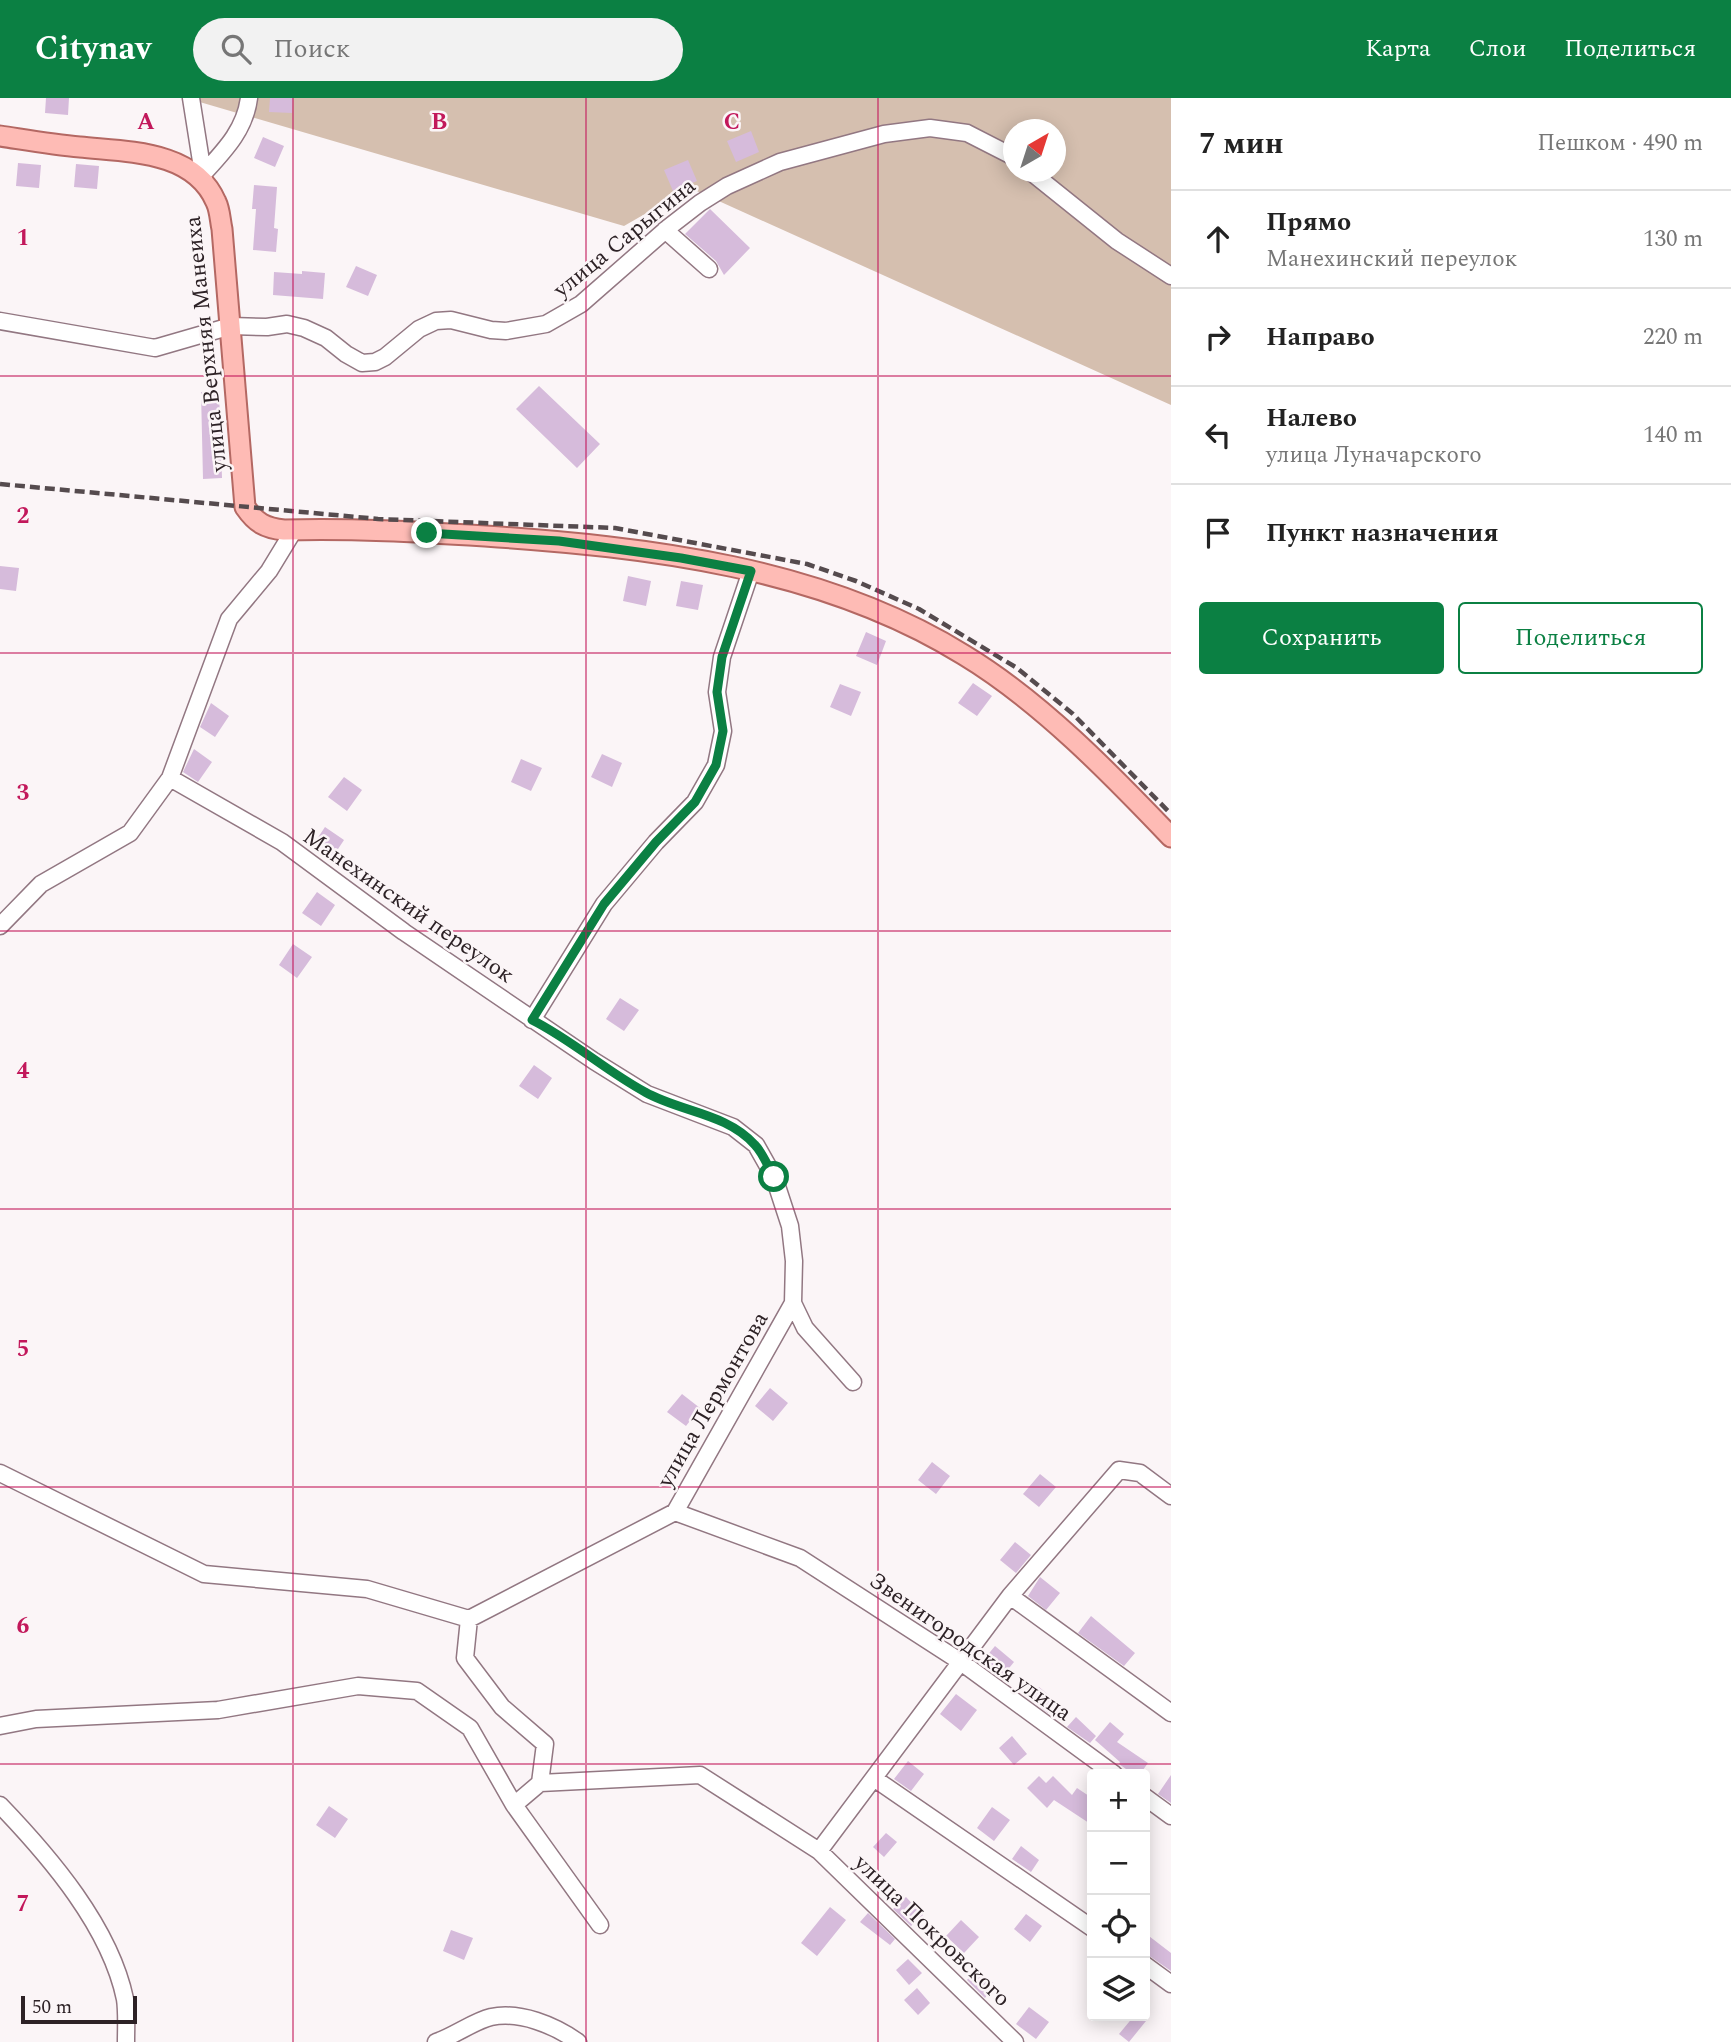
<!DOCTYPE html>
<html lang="ru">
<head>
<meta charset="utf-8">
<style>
	body { margin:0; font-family:Spectral,serif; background:#f2f2f2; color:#222 }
	.controls { position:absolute; right:21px; bottom:21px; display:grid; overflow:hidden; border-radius:7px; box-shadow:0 4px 18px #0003 }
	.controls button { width:63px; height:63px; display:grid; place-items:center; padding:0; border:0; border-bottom:2px solid #e0e0e0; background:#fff; color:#222; font:35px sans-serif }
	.compass { position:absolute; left:1003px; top:21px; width:63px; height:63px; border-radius:50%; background:#fff; box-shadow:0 4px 18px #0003; rotate:39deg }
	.scale { position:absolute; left:21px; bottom:18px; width:116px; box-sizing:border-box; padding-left:7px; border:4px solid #2d2226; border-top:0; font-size:19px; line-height:24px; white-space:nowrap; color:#2d2226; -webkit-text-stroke:5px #fbf5f7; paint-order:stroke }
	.stop { position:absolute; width:21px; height:21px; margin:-16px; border:5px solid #0b8043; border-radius:50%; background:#fff }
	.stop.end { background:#0b8043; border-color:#fff; box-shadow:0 2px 7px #0008 }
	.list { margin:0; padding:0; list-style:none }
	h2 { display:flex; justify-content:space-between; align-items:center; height:91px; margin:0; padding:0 28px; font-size:30px }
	h2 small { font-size:23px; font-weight:400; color:#767676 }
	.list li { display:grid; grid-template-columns:46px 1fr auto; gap:21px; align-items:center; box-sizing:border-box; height:98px; padding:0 28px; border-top:2px solid #e0e0e0 }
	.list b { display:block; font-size:26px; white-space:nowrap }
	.list p { margin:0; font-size:23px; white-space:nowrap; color:#767676 }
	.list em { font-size:23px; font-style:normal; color:#767676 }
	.actions { display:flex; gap:14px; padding:21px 28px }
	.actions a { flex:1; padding:16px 0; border:2px solid #0b8043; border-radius:7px; text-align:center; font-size:24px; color:#0b8043 }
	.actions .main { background:#0b8043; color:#fff }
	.icon { flex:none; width:38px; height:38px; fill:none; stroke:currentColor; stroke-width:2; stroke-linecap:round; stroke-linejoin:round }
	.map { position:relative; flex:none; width:1171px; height:1944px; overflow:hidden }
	header { display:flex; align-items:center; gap:42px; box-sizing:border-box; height:98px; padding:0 35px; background:#0b8043; color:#fff }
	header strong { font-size:33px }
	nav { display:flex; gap:38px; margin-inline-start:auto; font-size:24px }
	.search { width:490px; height:63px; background:#f2f2f2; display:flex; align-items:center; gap:18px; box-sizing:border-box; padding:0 24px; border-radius:38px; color:#767676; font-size:26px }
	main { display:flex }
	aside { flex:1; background:#fff }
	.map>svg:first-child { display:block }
</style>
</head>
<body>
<header>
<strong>Citynav</strong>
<div class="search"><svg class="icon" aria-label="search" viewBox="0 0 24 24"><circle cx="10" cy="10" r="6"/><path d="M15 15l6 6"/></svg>Поиск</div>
<nav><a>Карта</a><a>Слои</a><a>Поделиться</a></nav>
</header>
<main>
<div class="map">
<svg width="1171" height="1944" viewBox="0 0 1171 1944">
	<rect width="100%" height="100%" fill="#fbf5f7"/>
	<!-- green -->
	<path fill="#d5bfaf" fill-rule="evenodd" d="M186,0H1171V307L690,90L624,128ZM1014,32H1056V74H1014Z"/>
	<!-- building -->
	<path fill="#d6bbdb" d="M46,0H69L68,17L45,15Z
		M270,0H293L292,15L269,14Z
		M751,33L759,54L736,64L727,43Z
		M263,39L284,48L275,69L254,60Z
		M688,62L697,83L673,93L664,72Z
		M18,65L41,67L39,90L16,88Z
		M76,66L99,68L97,91L74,89Z
		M254,87L277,89L274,130L278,131L276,154L253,152L256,111H252Z
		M710,111L750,150L724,177L716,163L685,136Z
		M356,168L377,177L368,198L346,189Z
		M302,173L325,175L323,201L273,197L274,174L302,176Z
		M539,288L600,346L577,370L516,311Z
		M219,293L222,380L203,381L201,294Z
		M0,468L19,470L16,493L0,491Z
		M628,478L651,483L646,508L623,503Z
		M681,483L703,487L698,512L676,508Z
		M866,534L886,543L877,567L856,558Z
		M973,585L992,598L977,618L958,605Z
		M840,586L861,594L851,618L830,609Z
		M211,605L229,618L215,639L200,629Z
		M194,651L212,664L198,684L183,674Z
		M602,656L622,665L612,689L591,679Z
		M521,661L542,670L531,693L511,684Z
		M344,679L362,692L347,713L328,699Z
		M325,729L344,742L330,763L311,750Z
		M317,794L335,807L321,828L302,815Z
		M293,846L312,859L297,880L279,867Z
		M620,900L639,912L624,933L606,921Z
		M534,967L552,980L538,1001L519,988Z
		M770,1290L788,1305L773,1323L755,1308Z
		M682,1296L700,1310L686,1328L667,1314Z
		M932,1364L950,1378L936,1396L918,1382Z
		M1040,1376L1056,1389L1039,1409L1023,1396Z
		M1015,1444L1031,1457L1016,1475L1000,1462Z
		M1040,1479L1060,1495L1046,1512L1028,1498Z
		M1091,1518L1135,1555L1124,1568L1078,1535Z
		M995,1548L1014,1564L1001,1580L981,1565Z
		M1039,1589L1057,1604L1048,1615L1029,1601Z
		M956,1596L977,1612L961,1633L940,1616Z
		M1076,1619L1096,1638L1090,1645L1067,1629Z
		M1110,1624L1124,1636L1117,1644L1148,1665L1140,1676H1133L1119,1666L1120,1664L1095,1642Z
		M1012,1638L1027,1656L1014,1667L999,1650Z
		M908,1663L924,1676L911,1693L894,1681Z
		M1171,1677V1705L1158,1696Z
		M1039,1678L1046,1685L1053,1678L1072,1697L1077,1690L1092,1700V1727L1054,1702L1047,1710L1027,1690Z
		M329,1708L348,1721L335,1740L316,1727Z
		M992,1709L1010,1722L994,1743L977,1730Z
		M886,1735L897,1744L884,1759L873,1749Z
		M1021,1748L1039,1762L1031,1774L1012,1761Z
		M906,1799L923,1817L911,1828L893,1811Z
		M830,1809L846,1822L817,1858L801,1845Z
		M868,1815L895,1841L890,1847L860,1824Z
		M1026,1816L1042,1828L1030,1844L1014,1831Z
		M961,1822L979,1839L964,1855L946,1838Z
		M451,1832L473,1840L464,1862L443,1853Z
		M1145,1835L1171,1855V1873L1151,1859L1145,1857Z
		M908,1861L922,1875L909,1887L896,1872Z
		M975,1871L995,1886L985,1900L967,1882Z
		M917,1890L930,1905L918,1917L904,1902Z
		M1029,1909L1049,1924L1036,1941L1016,1926Z
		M1134,1918H1140L1146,1923L1129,1944L1119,1936Z"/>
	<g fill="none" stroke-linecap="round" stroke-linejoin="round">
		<!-- minor casing -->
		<g stroke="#927782" stroke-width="19">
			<path id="minor" d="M191,0L204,82
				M1031,74L1117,143L1171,178
				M203,76C224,53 245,32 249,0
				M665,132L709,171
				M0,223L155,250L231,228L267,229L287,226L304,230L326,240L346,256L362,265L375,264L385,259L419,231L436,223L451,222L491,232L506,233L546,226L581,206L669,129L700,105L727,88L780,64L884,36L930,30L967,35L1014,59
				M294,432L269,473L229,521L170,680L282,744L404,834L594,963L647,996L733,1029L756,1047L774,1079L790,1128L794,1163L793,1205L805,1230L853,1284
				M0,828L41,786L130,735L170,680
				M532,922L604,806L656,744L695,704L716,667L723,633L717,594L722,559L751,473
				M793,1205L675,1414L800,1460L961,1564L1114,1676
				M0,1375L204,1476L367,1491L469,1521
				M1010,1498L1171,1615
				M0,1628L36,1621L218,1612L358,1588L417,1593L470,1630L514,1707
				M875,1681L1092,1830
				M540,1685L700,1677L819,1753L1015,1944
				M1145,1699L1171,1718
				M0,1707C50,1759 110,1829 125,1901C127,1914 126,1930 126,1944
				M819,1753L1010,1498L1119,1372L1140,1375L1171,1398
				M600,1827L514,1707L540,1685L545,1646L502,1609L465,1560L469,1521L675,1414
				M1145,1867L1171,1886
				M436,1944C454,1938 474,1923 491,1919C520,1913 554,1927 578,1944"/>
		</g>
		<!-- major casing -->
		<g stroke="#b46863" stroke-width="23">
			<path id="major" d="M0,38C26,42 53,47 80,49C127,54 194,52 216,104C220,112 220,122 222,131L245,409C256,425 265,430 284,432C351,430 419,434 485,438C649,449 822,469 964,557C1040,603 1110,675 1171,739"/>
		</g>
		<!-- minor -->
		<use href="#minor" stroke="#fff" stroke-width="16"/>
		<!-- major -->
		<use href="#major" stroke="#febbb5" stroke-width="19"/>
		<!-- rail -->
		<path stroke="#554b4e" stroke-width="4.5" stroke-dasharray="10 5" stroke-linecap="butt" d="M0,386L378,421L615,430L807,466L856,483L919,511L1017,570L1073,616L1171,716"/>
	</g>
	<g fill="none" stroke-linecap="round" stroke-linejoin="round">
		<!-- route -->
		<path stroke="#0b8043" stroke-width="9" d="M427,435L559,443L681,460L751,473L722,559L717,594L723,633L716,667L695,704L656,744L604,806L532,922C572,942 606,973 645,994C680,1014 727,1015 755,1047C763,1055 768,1069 774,1079"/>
	</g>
	<!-- grid -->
	<path fill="none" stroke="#c2185b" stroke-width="2" stroke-opacity="0.55" d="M293,0V1944M586,0V1944M878,0V1944M0,278H1171M0,555H1171M0,833H1171M0,1111H1171M0,1389H1171M0,1666H1171"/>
	<g text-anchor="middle" stroke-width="5" stroke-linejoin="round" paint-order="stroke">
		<!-- street labels -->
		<g font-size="23" fill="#2d2226" stroke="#fbf5f7">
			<text transform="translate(624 139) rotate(-39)" y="8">улица Сарыгина</text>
			<text transform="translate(205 246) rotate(-96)" y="8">улица Верхняя Манеиха</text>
			<text transform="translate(409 807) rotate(35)" y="8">Манехинский переулок</text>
			<text transform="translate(712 1301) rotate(-60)" y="8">улица Лермонтова</text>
			<text transform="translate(971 1548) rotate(35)" y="8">Звенигородская улица</text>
			<text transform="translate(933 1832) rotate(44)" y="8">улица Покровского</text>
		</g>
	</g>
	<g font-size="23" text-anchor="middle" font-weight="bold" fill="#c2185b" stroke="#fbf5f7" stroke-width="5" stroke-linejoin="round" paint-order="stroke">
		<text x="146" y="31">A</text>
		<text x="439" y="31">B</text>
		<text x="732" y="31">C</text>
		<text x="23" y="147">1</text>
		<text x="23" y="425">2</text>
		<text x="23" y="702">3</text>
		<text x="23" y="980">4</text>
		<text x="23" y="1258">5</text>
		<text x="23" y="1535">6</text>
		<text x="23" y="1813">7</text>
	</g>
</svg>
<div class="controls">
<button>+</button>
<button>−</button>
<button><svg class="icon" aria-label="locate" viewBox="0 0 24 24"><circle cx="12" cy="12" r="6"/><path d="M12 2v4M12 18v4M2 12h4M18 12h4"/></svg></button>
<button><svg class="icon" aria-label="layers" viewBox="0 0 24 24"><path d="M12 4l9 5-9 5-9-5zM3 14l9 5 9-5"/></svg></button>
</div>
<svg class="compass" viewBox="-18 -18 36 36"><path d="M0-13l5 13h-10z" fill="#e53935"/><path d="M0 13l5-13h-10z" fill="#767676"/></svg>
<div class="scale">50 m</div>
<div class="stop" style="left:774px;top:1079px"></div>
<div class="stop end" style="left:427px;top:435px"></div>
</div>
<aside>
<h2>7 мин<small>Пешком · 490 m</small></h2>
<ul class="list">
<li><svg class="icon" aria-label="ahead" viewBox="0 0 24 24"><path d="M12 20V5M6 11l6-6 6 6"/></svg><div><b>Прямо</b><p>Манехинский переулок</p></div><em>130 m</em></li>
<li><svg class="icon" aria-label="right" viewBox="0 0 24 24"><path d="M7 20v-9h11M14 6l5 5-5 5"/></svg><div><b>Направо</b></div><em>220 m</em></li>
<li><svg class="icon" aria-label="left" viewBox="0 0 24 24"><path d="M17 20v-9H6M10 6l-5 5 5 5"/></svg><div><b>Налево</b><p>улица Луначарского</p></div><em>140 m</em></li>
<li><svg class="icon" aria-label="arrive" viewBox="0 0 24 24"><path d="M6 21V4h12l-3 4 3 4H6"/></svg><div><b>Пункт назначения</b></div></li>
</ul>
<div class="actions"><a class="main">Сохранить</a><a>Поделиться</a></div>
</aside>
</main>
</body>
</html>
